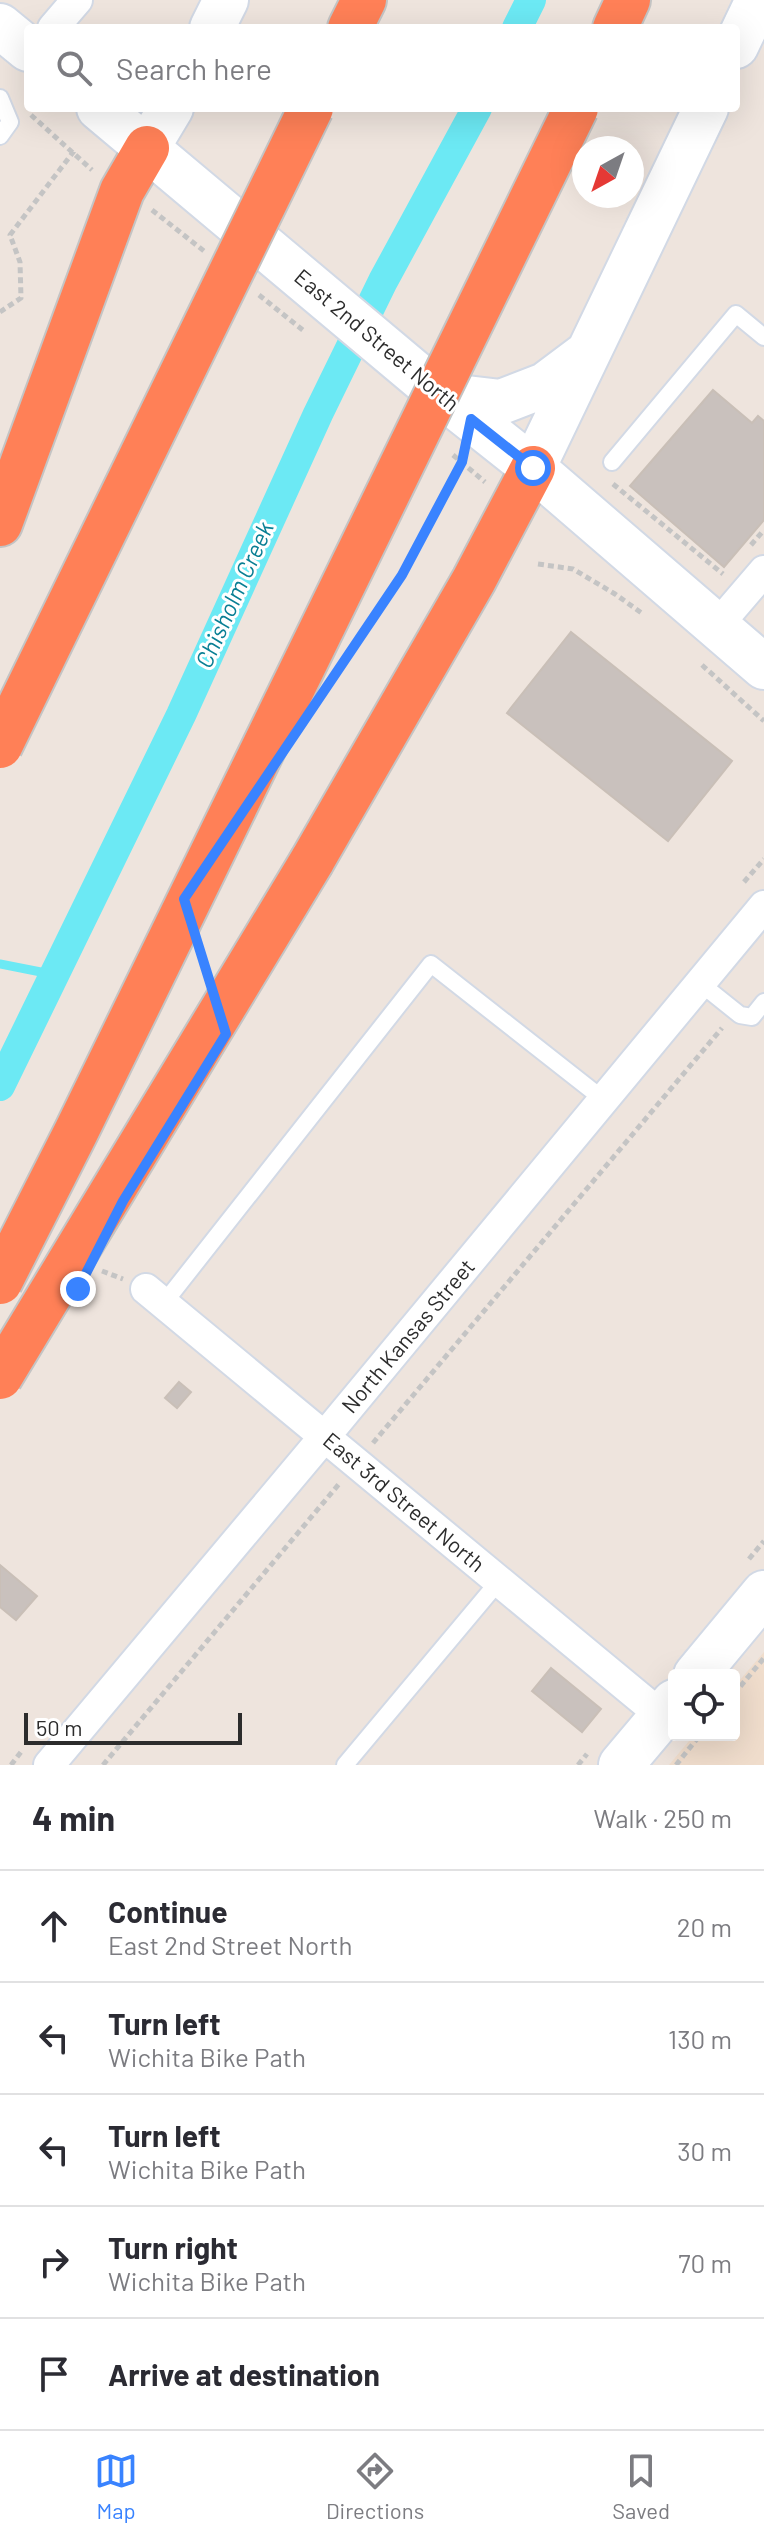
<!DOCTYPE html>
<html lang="en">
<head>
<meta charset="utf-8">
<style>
	body { margin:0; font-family:Barlow,sans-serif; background:#f2f2f3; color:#2b2b33 }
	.controls { position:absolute; right:24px; bottom:24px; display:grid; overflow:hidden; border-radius:8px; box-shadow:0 8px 32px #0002 }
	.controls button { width:72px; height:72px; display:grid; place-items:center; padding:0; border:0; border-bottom:2px solid #e1e1e2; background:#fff; color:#2b2b33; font:40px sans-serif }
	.compass { position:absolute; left:572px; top:136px; width:72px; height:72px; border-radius:50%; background:#fff; box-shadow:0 8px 32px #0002; rotate:220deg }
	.scale { position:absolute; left:24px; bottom:20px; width:218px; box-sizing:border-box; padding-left:8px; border:4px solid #2c2c2c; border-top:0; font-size:22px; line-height:28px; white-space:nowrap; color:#2c2c2c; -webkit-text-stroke:6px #fff; paint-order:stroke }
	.stop { position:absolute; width:24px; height:24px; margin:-18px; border:6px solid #3983ff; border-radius:50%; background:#fff }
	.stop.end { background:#3983ff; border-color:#fff; box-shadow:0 2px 8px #0008 }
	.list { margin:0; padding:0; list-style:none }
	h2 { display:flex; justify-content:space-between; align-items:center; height:104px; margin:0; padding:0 32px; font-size:34px }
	h2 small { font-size:26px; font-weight:400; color:#7c7c81 }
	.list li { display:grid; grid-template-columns:52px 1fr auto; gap:24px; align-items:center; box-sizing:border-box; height:112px; padding:0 32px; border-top:2px solid #e1e1e2 }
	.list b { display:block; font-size:30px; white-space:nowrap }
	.list p { margin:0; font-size:26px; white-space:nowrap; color:#7c7c81 }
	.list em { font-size:26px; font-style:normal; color:#7c7c81 }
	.icon { flex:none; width:44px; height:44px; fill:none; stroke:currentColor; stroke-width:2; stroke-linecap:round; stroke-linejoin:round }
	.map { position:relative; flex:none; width:764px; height:1765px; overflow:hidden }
	.search { position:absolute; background:#fff; box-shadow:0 8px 32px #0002; left:24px; right:24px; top:24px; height:88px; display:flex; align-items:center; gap:20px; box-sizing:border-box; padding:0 28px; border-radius:8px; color:#7c7c81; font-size:30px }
	.sheet { height:664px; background:#fff }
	nav { display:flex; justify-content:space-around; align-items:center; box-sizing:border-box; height:112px; border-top:2px solid #e1e1e2; background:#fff; font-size:22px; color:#7c7c81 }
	nav a { display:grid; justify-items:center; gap:4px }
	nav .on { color:#3983ff }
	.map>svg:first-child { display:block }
</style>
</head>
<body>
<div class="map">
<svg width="764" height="1765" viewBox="0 0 764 1765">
	<rect width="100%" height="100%" fill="#eee4dd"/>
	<!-- education -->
	<path fill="#f0ddcc" d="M764,1652V1765H669L694,1735H734V1687Z"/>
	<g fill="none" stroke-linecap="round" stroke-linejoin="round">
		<!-- stream -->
		<path stroke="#6ce9f4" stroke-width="9" d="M0,964L56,975"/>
		<!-- canal -->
		<path stroke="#6ce9f4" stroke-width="30" d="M517,28L531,0
			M0,1086L181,715L318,414L383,281L477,108"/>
	</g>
	<!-- building -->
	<path fill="#c9c1bd" stroke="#c9bfb7" stroke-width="2" d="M713,390L752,423L758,416L764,421V520L724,567L630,486Z
		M571,632L732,761L668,841L507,713Z
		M179,1382L191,1392L177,1408L165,1398Z
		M0,1565L37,1596L16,1620L0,1607Z
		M551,1668L601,1709L582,1732L532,1691Z"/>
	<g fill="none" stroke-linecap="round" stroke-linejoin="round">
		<!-- lane casing -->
		<g stroke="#d2d9e5" stroke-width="20">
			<path id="lane" d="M0,98L10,122L0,136
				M612,462L736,314L764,337
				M700,983L740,1015L752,1017L764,1002
				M164,1303L431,964L604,1100
				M345,1765L499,1581"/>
		</g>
		<!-- street casing -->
		<g stroke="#d2d9e5" stroke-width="34">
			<path id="street" d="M53,28L77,0
				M716,627L764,571
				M146,1289L662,1716
				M49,1765L325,1436L764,906"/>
		</g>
		<!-- secondary casing -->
		<g stroke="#d2d9e5" stroke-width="48">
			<path id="secondary" d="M0,26L28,49
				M212,28L226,0
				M736,46L758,0
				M99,108L441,395L533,468L764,667
				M147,148L171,108
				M441,395L501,402L545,385L585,355
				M533,468L706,108
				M696,1675L764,1593
				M621,1765L674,1702"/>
		</g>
		<!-- highway casing -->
		<g stroke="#c4c4c4" stroke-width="48">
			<path id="highway" d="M350,28L364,0
				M615,28L628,0
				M0,524L122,191L147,148
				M312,861L474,580L533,468"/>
		</g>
		<!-- path -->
		<path stroke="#c4c4c4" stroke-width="5" stroke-dasharray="6 4" stroke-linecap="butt" d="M31,115L92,170
			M152,210L204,251
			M259,295L304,331
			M0,312L21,298L20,262L10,235L74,151
			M453,455L485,482
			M613,484L723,574
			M751,545L764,530
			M538,564L573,569L615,594L643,614
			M361,636L402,575L463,458
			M702,665L764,721
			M744,882L764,859
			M102,1271L123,1279
			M373,1443L722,1028
			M749,1559L764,1541
			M734,1694L764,1658
			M11,1765L21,1752
			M103,1765L339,1484
			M578,1765L587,1754
			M676,1765L700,1735"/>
		<!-- lane -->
		<use href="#lane" stroke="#fff" stroke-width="16"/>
		<!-- street -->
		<use href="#street" stroke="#fff" stroke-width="30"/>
		<!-- secondary -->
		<use href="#secondary" stroke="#fff" stroke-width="44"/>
		<!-- highway -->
		<use href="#highway" stroke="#ff8057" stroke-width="44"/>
		<!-- highway-bridge casing -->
		<g stroke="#c4c4c4" stroke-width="48" stroke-linecap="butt">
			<path id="highway-bridge" d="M0,746L311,108
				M0,1282L76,1132L576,108
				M0,1377L312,861"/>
		</g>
		<!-- highway-bridge -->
		<use href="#highway-bridge" stroke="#ff8057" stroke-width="44"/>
	</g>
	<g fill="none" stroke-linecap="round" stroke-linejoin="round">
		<!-- route -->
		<path stroke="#3983ff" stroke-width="10" d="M78,1289L123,1201L226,1034L184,899L402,575L462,462L471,419L533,468"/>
	</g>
	<g text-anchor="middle" stroke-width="6" stroke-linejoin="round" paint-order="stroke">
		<!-- street labels -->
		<g font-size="22" fill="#2c2c2c" stroke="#fff">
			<text transform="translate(377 340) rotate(40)" y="8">East 2nd Street North</text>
			<text transform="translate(408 1336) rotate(-50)" y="8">North Kansas Street</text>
			<text transform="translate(404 1502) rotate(40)" y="8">East 3rd Street North</text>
		</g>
		<!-- water labels -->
		<g font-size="24" font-style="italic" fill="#097f94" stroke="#fff">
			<text transform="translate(235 595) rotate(-66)" y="8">Chisholm Creek</text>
		</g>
	</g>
</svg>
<div class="controls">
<button><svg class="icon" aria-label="locate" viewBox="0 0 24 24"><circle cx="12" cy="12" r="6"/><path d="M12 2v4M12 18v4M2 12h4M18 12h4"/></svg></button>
</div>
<svg class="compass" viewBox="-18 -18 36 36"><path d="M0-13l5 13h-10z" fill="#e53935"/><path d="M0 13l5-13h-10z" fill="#7c7c81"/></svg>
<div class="scale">50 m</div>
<div class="stop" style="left:533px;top:468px"></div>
<div class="stop end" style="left:78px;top:1289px"></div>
<div class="search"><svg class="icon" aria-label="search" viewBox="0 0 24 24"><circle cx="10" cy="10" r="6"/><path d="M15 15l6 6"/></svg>Search here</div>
</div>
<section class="sheet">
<h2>4 min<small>Walk · 250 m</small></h2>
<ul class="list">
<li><svg class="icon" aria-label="ahead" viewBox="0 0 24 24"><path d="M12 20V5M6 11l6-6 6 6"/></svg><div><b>Continue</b><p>East 2nd Street North</p></div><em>20 m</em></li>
<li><svg class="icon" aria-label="left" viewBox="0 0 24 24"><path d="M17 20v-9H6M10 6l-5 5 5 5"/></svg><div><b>Turn left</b><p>Wichita Bike Path</p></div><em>130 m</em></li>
<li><svg class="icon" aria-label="left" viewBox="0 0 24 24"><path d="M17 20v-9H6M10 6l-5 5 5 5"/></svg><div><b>Turn left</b><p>Wichita Bike Path</p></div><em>30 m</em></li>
<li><svg class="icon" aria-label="right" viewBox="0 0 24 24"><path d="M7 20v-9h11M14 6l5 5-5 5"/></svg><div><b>Turn right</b><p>Wichita Bike Path</p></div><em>70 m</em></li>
<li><svg class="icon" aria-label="arrive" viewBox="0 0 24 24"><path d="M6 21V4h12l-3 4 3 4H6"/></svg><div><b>Arrive at destination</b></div></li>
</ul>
</section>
<nav>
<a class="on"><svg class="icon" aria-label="map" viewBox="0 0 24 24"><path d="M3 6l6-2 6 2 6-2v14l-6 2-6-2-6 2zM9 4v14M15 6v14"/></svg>Map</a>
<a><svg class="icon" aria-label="directions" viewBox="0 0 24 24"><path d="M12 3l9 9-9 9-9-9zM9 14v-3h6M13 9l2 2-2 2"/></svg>Directions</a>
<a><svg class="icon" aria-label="saved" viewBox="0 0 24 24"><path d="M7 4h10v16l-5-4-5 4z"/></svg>Saved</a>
</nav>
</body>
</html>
